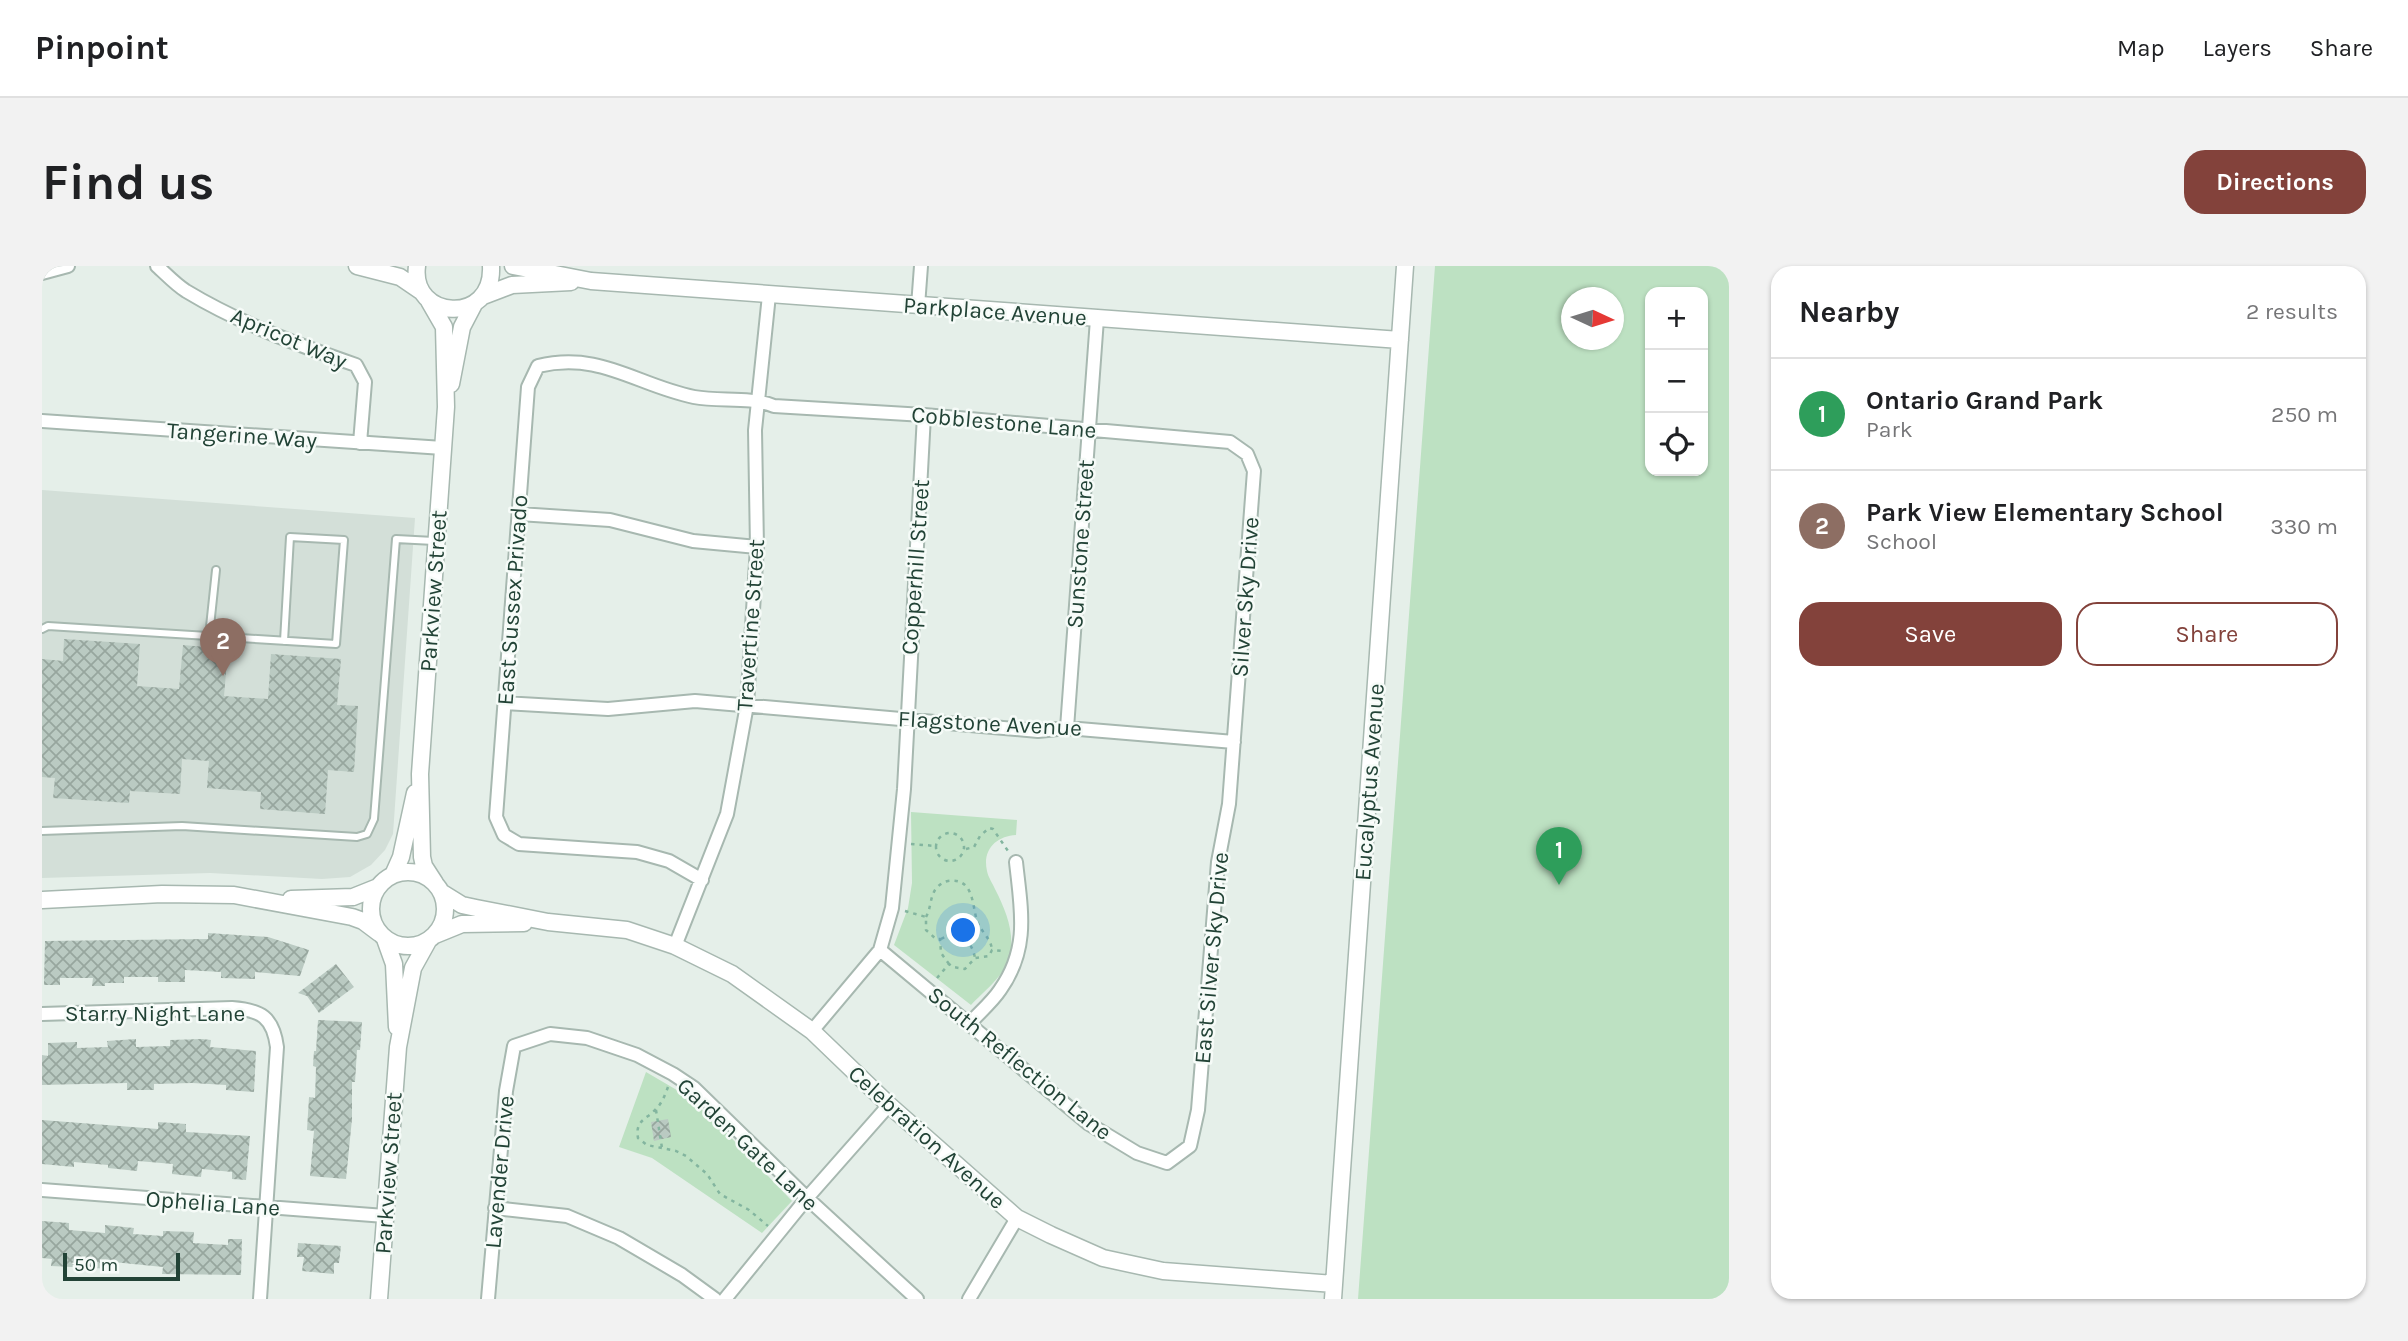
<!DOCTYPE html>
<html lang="en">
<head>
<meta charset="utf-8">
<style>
	body { margin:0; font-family:Karla,sans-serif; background:#f2f2f2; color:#202124 }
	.controls { position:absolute; right:21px; top:21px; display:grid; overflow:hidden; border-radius:14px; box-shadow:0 2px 5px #0004 }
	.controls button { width:63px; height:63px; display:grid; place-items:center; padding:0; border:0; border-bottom:2px solid #e0e0e0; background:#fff; color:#202124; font:35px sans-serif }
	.compass { position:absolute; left:1519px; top:21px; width:63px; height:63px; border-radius:50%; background:#fff; box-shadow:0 2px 5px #0004; rotate:94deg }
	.scale { position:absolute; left:21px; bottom:18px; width:117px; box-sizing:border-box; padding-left:7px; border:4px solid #224336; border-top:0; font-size:19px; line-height:24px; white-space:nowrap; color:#224336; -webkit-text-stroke:5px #f6fbf8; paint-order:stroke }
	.you { position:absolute; left:922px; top:665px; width:24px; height:24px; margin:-18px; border:5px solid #fff; border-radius:50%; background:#1a73e8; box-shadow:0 0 0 10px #1a73e833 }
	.badge { display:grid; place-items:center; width:46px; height:46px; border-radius:50%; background:#83423b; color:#fff; font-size:23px; font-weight:700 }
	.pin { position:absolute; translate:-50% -58px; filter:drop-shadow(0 2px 4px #0008) }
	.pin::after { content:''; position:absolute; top:37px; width:24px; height:21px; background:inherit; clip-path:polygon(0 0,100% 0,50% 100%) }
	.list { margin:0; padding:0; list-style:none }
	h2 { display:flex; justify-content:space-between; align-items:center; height:91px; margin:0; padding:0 28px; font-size:30px }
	h2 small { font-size:23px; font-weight:400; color:#757577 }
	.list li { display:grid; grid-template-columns:46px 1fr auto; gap:21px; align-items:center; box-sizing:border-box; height:112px; padding:0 28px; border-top:2px solid #e0e0e0 }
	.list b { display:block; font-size:26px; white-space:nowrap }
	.list p { margin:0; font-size:23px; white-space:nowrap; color:#757577 }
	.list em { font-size:23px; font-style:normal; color:#757577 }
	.actions { display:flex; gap:14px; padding:21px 28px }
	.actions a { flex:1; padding:16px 0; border:2px solid #83423b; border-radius:21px; text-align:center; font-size:24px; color:#83423b }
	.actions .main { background:#83423b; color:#fff }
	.icon { flex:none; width:38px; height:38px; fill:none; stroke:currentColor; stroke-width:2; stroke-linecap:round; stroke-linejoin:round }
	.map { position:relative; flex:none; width:1687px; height:1033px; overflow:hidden; border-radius:21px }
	header { display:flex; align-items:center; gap:42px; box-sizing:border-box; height:98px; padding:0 35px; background:#fff; border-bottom:2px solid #e0e0e0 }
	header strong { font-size:33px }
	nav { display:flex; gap:38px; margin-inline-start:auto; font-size:24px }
	.intro { display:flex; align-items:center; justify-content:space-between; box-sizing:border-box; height:168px; padding:0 42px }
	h1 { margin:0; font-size:49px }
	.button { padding:18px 32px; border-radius:21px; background:#83423b; color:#fff; font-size:24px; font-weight:700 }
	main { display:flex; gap:42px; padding:0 42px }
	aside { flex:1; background:#fff; border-radius:21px; box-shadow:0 2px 5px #0004 }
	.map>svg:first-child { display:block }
</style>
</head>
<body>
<header>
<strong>Pinpoint</strong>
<nav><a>Map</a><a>Layers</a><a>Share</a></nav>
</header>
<div class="intro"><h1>Find us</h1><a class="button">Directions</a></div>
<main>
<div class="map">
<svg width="1687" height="1033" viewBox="0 0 1687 1033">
	<defs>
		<pattern id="building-cross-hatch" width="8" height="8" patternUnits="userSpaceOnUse" patternTransform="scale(1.75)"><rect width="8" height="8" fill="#bacac2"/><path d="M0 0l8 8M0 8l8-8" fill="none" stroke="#97a69e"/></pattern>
	</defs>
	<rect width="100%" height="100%" fill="#e5efe9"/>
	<!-- built -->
	<path fill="#d3dfd8" d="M0,224L373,252L351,568L343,584L329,599L308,611L280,613L168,607L0,612Z"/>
	<!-- park -->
	<path fill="#bde1c2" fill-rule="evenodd" d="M1393,0H1687V1033H1316ZM1608,26H1661V205H1608ZM1530,32H1572V74H1530Z
		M869,546L975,554L974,569C955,570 940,583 945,605C946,611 951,618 954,625C964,645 974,669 967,693C962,710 941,726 929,739L852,679L866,642L870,617Z
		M604,806L645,830L675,857L750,935L720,967L610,892L577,881Z"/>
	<!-- building -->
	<path fill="url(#building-cross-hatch)" d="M22,373L98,378L95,420L137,423L141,379L186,383L182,430L226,433L229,388L299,393L295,439L316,440L312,506L286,504L283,548L218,543L219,526L165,522L167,495L140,493L138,528L88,525L87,537L11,532L13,512L0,511V393L21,395Z
		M166,667L226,671L267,684L258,710L213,706V713L179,712V706L143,704V716H116V711H82V717H63V720H50L51,712H18V719H2L3,675L166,673Z
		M294,698L312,721L277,747L265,730L256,727Z
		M276,754L320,756L318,784H315L313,816H310V853L304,913L268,910L272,865L265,864L267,831L273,832L274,801L271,800L272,785H274Z
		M94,773V781L128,780V774L160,773L169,774L168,781L214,785L212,826L184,824V819L150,817L112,818V824H85V817L0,819V789L6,790V777L35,776V782L66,781L65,775Z
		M626,853L629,871L612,875L609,856Z
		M0,854L116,863V856L144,858V866L208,870L204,914L190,913V906L160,903L159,911L130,908L131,898L96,895L95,905L66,902V899L32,896V901L0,898Z
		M0,955L27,957V964L63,967V959L92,962L91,968L121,970V965L152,966L151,977L186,979V973H200L199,1009L120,1008L121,1001L71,996V1003L9,1000L10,993L0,992Z
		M256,977L299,980L297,997H292V1008L260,1005L262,991H255Z"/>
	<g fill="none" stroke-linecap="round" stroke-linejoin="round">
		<!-- service casing -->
		<g stroke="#a7b8b0" stroke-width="10">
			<path id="service" d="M0,363L6,360L294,378L302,274L248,271L242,375
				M167,370L174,304
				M0,565L140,560L315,571L325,568L332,553L354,273L392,275"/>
		</g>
		<!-- minor casing -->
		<g stroke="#a7b8b0" stroke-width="16">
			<path id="minor" d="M115,0C124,8 133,18 144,25C197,57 256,79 314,99L323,116L318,177
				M0,7L26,0
				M876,40L879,0
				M0,155L401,182
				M477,248L568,254L651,275L715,281
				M463,437L566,443L653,435L996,465L1025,462L1192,476
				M1025,462L1055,53
				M660,614L627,595L595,586L477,578L462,569L454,551L486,121L496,100C558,85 594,119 652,131C679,136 706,130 732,140L882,149L1188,176L1205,188L1212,205L1187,538L1176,596L1156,844L1148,880L1125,897L1095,887L1047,858L838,684
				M633,680L685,548L705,439L715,281L713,164L727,29
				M0,748L190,742C219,744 231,751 235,781L218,1033
				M928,757C938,746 950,736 958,724C988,682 979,643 974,596
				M770,765L838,684L850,642L862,523L882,149
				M0,924L343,950
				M453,942L525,950L577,972L640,1009L673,1033
				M446,1033L464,825L472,780L508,768L545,772L595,789L631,808L652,822L765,932L875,1033
				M683,1033L765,932L847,839
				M927,1033L975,952"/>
		</g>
		<!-- tertiary casing -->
		<g stroke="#a7b8b0" stroke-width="19">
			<path id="tertiary" d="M315,0L358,11L380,26
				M375,0C368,54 452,60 449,0
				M471,0L549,15L1358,74
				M441,30L470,19L529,16
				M387,35L402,61L404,141L378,508L380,591L382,600L393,617
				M409,118L420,61L432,38
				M329 643a37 37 0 1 1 74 0a37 37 0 1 1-74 0Z
				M351,609L359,591L373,527
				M399,626L420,639L434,642L506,656L585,664L633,680L690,708L770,765L847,839L975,952L1009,969L1061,992L1121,1005L1292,1018
				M249,633L311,631L336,621
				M0,634L120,628L192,629L310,651L321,655L337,667
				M393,669L420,658L482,657
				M343,673L352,698L355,761
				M337,1033L356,781L371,702L386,675
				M1291,1033L1363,0"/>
		</g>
		<!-- path -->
		<path stroke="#83b59f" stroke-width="2.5" stroke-dasharray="3.5 5" stroke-linecap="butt" d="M894 581a14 14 0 1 1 28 0a14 14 0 1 1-28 0Z
			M869,578L894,580
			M924,583L932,581L938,570L947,562L951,563L966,585
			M863,645L884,651V664L894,673H898L899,687L907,698
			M884,651C889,642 888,632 893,624C896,620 900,616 906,615C932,611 930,639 935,655C939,666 949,672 950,684
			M899,673C916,663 930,674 933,692
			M895,712L907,698L911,701L923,703L933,692L947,690L950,684L962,685
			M626,821C623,829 620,837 614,843C604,854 593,854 596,872L605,879L634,885L644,890L665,908L678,928L707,944L726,960
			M614,844L620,882"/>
		<!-- service -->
		<use href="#service" stroke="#fff" stroke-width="6"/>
		<!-- minor -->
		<use href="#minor" stroke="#fff" stroke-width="12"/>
		<!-- tertiary -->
		<use href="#tertiary" stroke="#fff" stroke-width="16"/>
	</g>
	<g text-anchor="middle" stroke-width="5" stroke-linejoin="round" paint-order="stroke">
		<!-- street labels -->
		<g font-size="23" fill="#224336" stroke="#f6fbf8">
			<text transform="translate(953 45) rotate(4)" y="8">Parkplace Avenue</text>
			<text transform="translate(247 72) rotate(23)" y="8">Apricot Way</text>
			<text transform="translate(962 156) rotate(5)" y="8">Cobblestone Lane</text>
			<text transform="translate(200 169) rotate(4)" y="8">Tangerine Way</text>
			<text transform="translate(1038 278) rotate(-86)" y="8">Sunstone Street</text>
			<text transform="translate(873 301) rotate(-86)" y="8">Copperhill Street</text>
			<text transform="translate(391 325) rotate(-86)" y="8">Parkview Street</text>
			<text transform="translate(1203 331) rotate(-86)" y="8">Silver Sky Drive</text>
			<text transform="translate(470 334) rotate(-86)" y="8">East Sussex Privado</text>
			<text transform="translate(708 359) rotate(-86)" y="8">Travertine Street</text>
			<text transform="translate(948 457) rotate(3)" y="8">Flagstone Avenue</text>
			<text transform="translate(1327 516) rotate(-86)" y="8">Eucalyptus Avenue</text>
			<text transform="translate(1169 692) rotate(-85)" y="8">East Silver Sky Drive</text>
			<text x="113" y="755">Starry Night Lane</text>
			<text transform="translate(978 797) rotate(39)" y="8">South Reflection Lane</text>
			<text transform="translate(885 871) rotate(42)" y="8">Celebration Avenue</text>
			<text transform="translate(706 878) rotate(43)" y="8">Garden Gate Lane</text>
			<text transform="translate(457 906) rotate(-85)" y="8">Lavender Drive</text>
			<text transform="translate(346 907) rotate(-86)" y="8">Parkview Street</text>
			<text transform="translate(171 937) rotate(4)" y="8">Ophelia Lane</text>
		</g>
	</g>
</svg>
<div class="controls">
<button>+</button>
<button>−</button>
<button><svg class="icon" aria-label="locate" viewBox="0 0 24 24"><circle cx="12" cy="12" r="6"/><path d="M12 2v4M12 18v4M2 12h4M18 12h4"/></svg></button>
</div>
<svg class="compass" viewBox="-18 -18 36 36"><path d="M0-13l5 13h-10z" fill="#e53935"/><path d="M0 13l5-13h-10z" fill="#757577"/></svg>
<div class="scale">50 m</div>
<div class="you"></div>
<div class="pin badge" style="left:1517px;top:619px;background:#2e9e5b">1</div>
<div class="pin badge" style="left:181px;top:410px;background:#8d6e63">2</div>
</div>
<aside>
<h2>Nearby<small>2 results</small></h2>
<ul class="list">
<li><span class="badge" style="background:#2e9e5b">1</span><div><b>Ontario Grand Park</b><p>Park</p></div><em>250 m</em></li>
<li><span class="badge" style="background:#8d6e63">2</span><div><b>Park View Elementary School</b><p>School</p></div><em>330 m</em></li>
</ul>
<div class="actions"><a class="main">Save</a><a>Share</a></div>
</aside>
</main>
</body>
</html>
